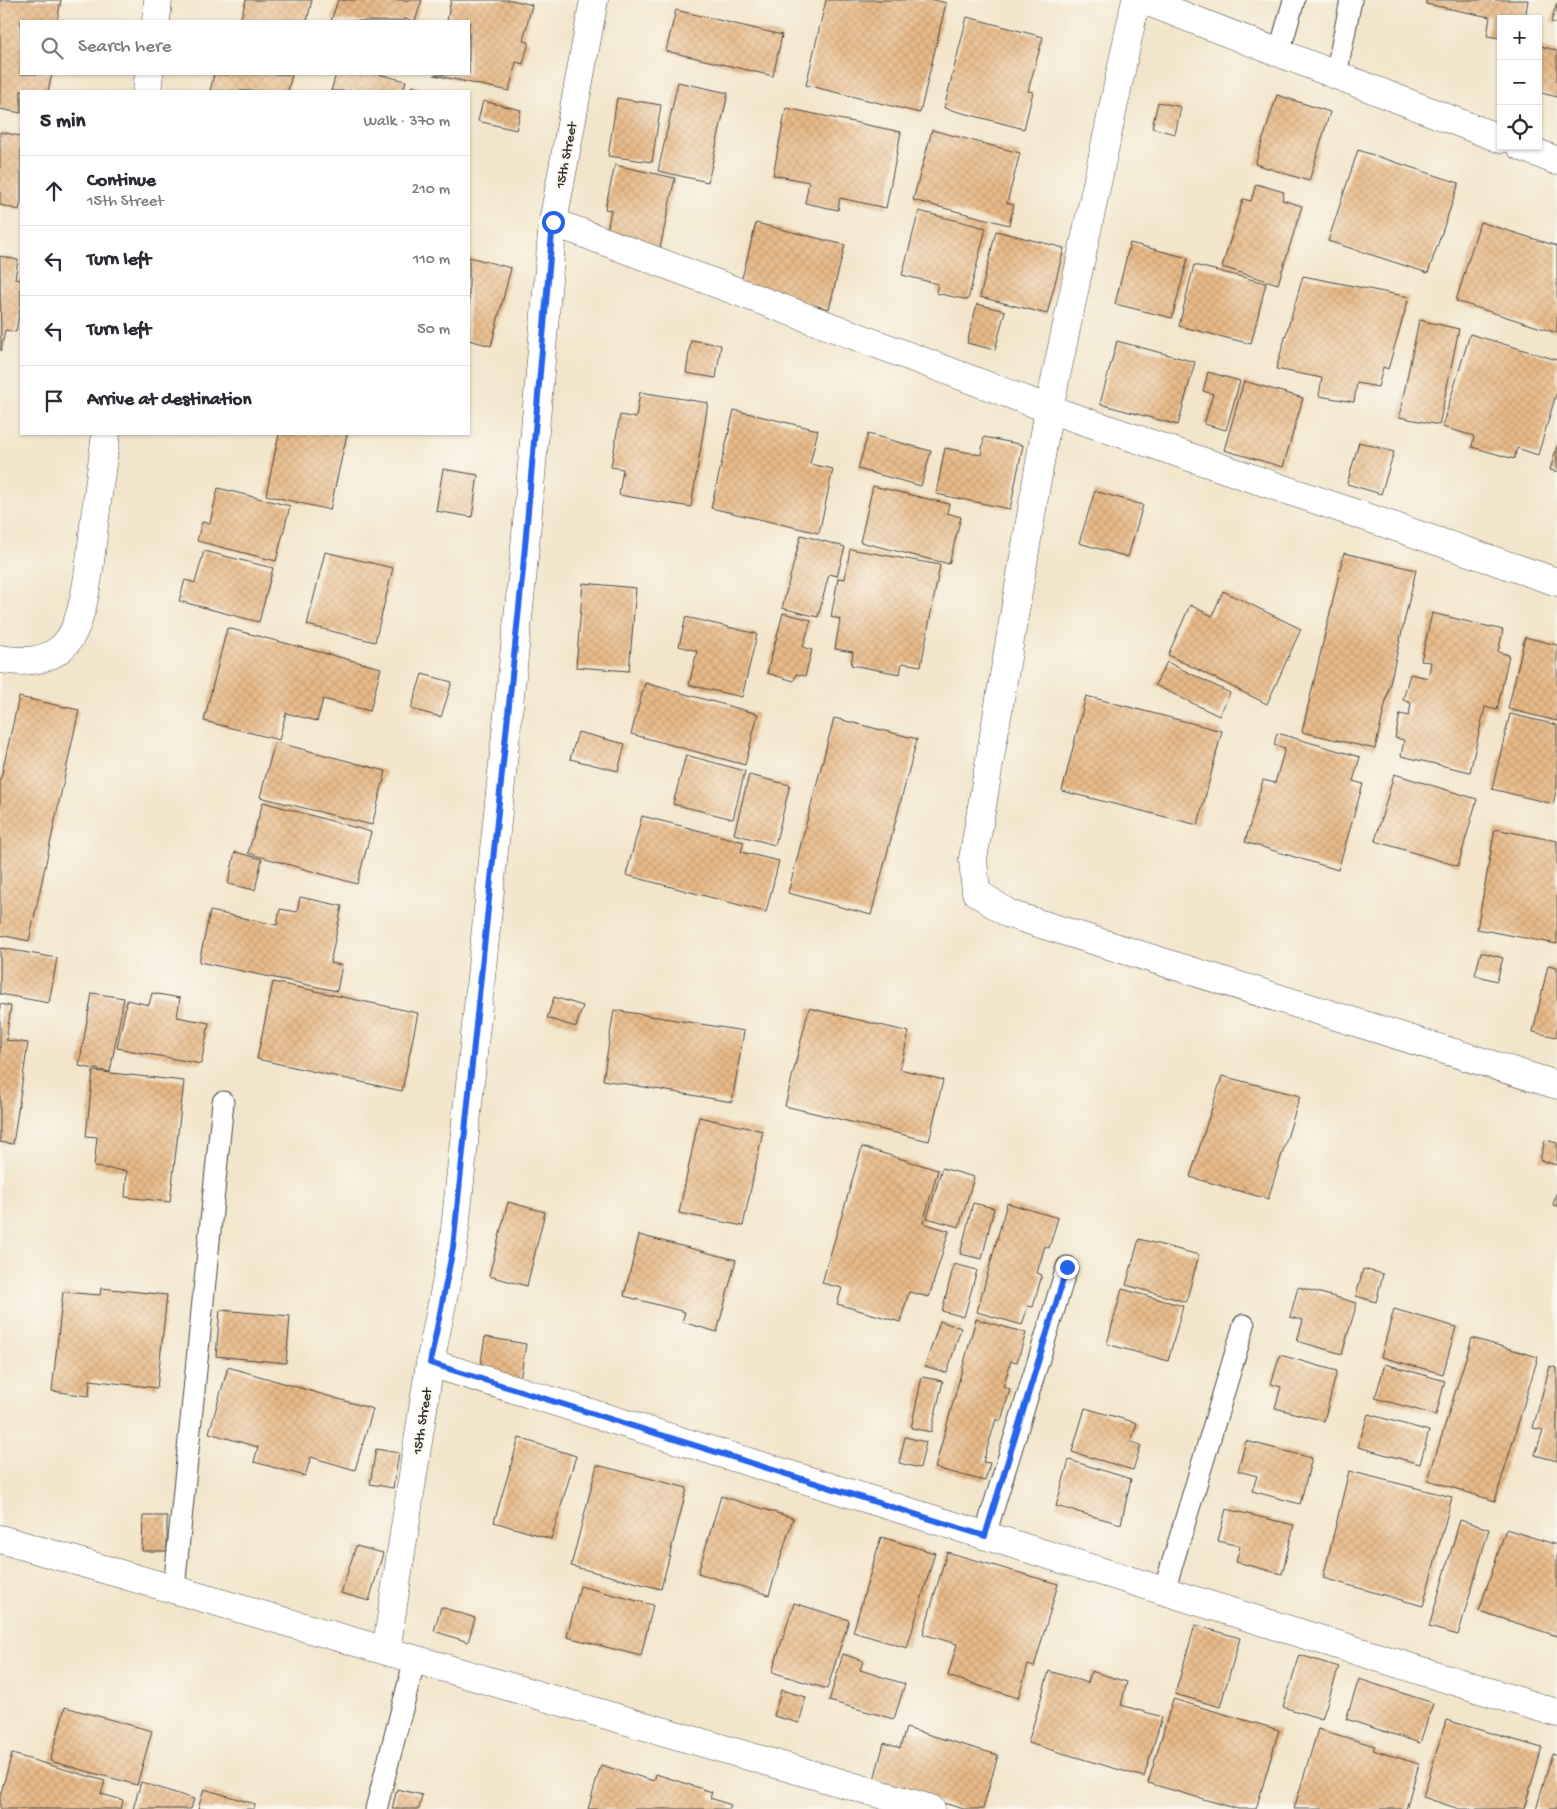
<!DOCTYPE html>
<html lang="en">
<head>
<meta charset="utf-8">
<style>
	body { margin:0; font-family:"Gochi Hand",sans-serif; background:#f2f2f3; color:#2b2b33 }
	.controls { position:absolute; right:15px; top:15px; display:grid; overflow:hidden; border-radius:0px; box-shadow:0 1px 4px #0004 }
	.controls button { width:45px; height:45px; display:grid; place-items:center; padding:0; border:0; border-bottom:1px solid #e1e1e2; background:#fff; color:#2b2b33; font:25px sans-serif }
	.stop { position:absolute; width:15px; height:15px; margin:-11px; border:4px solid #2563eb; border-radius:50%; background:#fff }
	.stop.end { background:#2563eb; border-color:#fff; box-shadow:0 1px 5px #0008 }
	.list { margin:0; padding:0; list-style:none }
	h2 { display:flex; justify-content:space-between; align-items:center; height:65px; margin:0; padding:0 20px; font-size:21px }
	h2 small { font-size:16px; font-weight:400; color:#7c7c81 }
	.list li { display:grid; grid-template-columns:32px 1fr auto; gap:15px; align-items:center; box-sizing:border-box; height:70px; padding:0 20px; border-top:1px solid #e1e1e2 }
	.list b { display:block; font-size:19px; white-space:nowrap }
	.list p { margin:0; font-size:16px; white-space:nowrap; color:#7c7c81 }
	.list em { font-size:16px; font-style:normal; color:#7c7c81 }
	.icon { flex:none; width:28px; height:28px; fill:none; stroke:currentColor; stroke-width:2; stroke-linecap:round; stroke-linejoin:round }
	.map { position:relative; flex:none; width:1557px; height:1809px; overflow:hidden }
	.search { position:absolute; background:#fff; box-shadow:0 1px 4px #0004; left:20px; top:20px; width:450px; height:55px; display:flex; align-items:center; gap:12px; box-sizing:border-box; padding:0 18px; border-radius:0px; color:#7c7c81; font-size:19px }
	.panel { position:absolute; background:#fff; box-shadow:0 1px 4px #0004; left:20px; top:90px; width:450px; height:345px; border-radius:0px }
	.map>svg:first-child { display:block }
</style>
</head>
<body>
<div class="map">
<svg width="1557" height="1809" viewBox="0 0 1557 1809">
	<defs>
		<pattern id="building-cross-hatch" width="8" height="8" patternUnits="userSpaceOnUse" patternTransform="scale(1.25)"><rect width="8" height="8" fill="#e8ba88"/><path d="M0 0l8 8M0 8l8-8" fill="none" stroke="#c7a076"/></pattern>
	</defs>
	<rect width="100%" height="100%" fill="#fbf7ec"/>
	<filter id="ink" filterUnits="userSpaceOnUse"><feTurbulence type="fractalNoise" baseFrequency=".02" numOctaves="2"/><feDisplacementMap in="SourceGraphic" scale="10" xChannelSelector="R" yChannelSelector="G"/><feConvolveMatrix kernelMatrix="1 2 1 2 8 2 1 2 1" color-interpolation-filters="sRGB"/></filter>
	<filter id="wash" filterUnits="userSpaceOnUse"><feTurbulence type="fractalNoise" baseFrequency=".0096" numOctaves="4" result="noise"/><feDisplacementMap in="SourceGraphic" scale="20" xChannelSelector="R" yChannelSelector="G"/><feGaussianBlur stdDeviation="1.12" result="paint"/><feColorMatrix in="noise" values="0 0 0 0 0 0 0 0 0 0 0 0 0 0 0 0 0 1.4 0 .05"/><feComposite in="paint" operator="in"/></filter>
	<g filter="url(#wash)">
		<rect width="100%" height="100%" fill="#f2e5cb"/>
		<g id="blocks">
			<!-- building -->
			<path fill="url(#building-cross-hatch)" d="M0,0H61L57,21H21V74H52L48,91H21V113L0,109Z
				M246,0H312L307,21H240Z
				M338,0H422L415,21L405,19L404,21H331Z
				M451,0H512L532,5L523,41L529,42L523,64L516,62L509,91L434,75L469,74V21H447Z
				M826,0H935L946,3L920,113L806,85Z
				M1426,0H1528L1525,19H1501V38L1487,36L1490,17L1426,4Z
				M1557,3V24L1551,22Z
				M676,10L782,35L773,76L666,51Z
				M967,17L1043,37L1028,91L1033,92L1024,129L944,108Z
				M1541,46L1557,51V97L1538,92V57Z
				M214,74L228,75L229,74H292L288,91H210Z
				M336,74H378L406,81L403,91H331Z
				M678,82L728,93L708,182L658,171Z
				M412,86L430,91H411Z
				M1277,95L1330,112L1309,181L1255,164Z
				M617,98L661,105L652,162L608,156Z
				M483,101L521,110L516,130L478,121Z
				M1158,102L1181,107L1175,134L1152,128Z
				M786,108L901,132L886,208L840,198L838,210L805,203L809,182L773,175Z
				M932,130L1020,153L1007,203L1014,205L1009,225L913,200Z
				M0,132L21,136V201L19,210L0,205Z
				M1358,150L1459,183L1428,273L1328,241Z
				M615,165L675,178L660,248L606,236L611,210L605,209Z
				M1256,184L1284,192L1282,200L1302,206L1278,284L1222,267L1243,199L1251,201Z
				M919,211L986,228L968,300L936,293L938,284L902,275Z
				M1480,222L1557,246V333L1456,301Z
				M756,223L845,245L829,309L740,286Z
				M996,231L1064,248L1047,314L980,297Z
				M1130,243L1188,258L1172,318L1115,304Z
				M0,256L18,260L15,279L21,280V302L16,332L5,330L1,351Z
				M469,257L511,268L491,346L469,340Z
				M1194,265L1266,283L1251,344L1179,326Z
				M1303,276L1409,297L1388,369L1383,367L1378,387L1357,383L1354,402L1319,396L1322,378L1276,369Z
				M977,304L1005,311L995,350L967,343Z
				M1419,320L1459,329L1439,425L1399,417Z
				M1470,334L1557,360V391L1538,455L1517,448L1514,459L1472,447L1474,436L1442,427Z
				M691,340L721,345L716,378L686,373Z
				M1117,341L1195,362L1178,425L1100,404Z
				M1208,372L1240,381L1226,430L1204,424L1213,394L1203,391Z
				M1244,381L1303,398L1283,467L1224,450Z
				M640,392L708,403L691,507L619,495L623,469L611,467L620,415L636,418Z
				M734,410L818,430L810,464L833,469L819,533L711,508Z
				M279,434H347L330,510L266,495Z
				M868,434L931,451L921,486L858,469Z
				M984,437L1023,445L1010,509L936,494L945,448L981,455Z
				M1359,442L1394,452L1381,494L1347,484Z
				M1557,446V472L1550,470Z
				M443,469L478,475L472,517L436,511Z
				M873,486L949,504L947,513L961,517L949,564L860,542Z
				M218,488L290,506L276,561L197,541L202,522L210,523Z
				M1095,491L1143,505L1128,557L1079,543Z
				M801,535L845,547L837,576L829,574L818,617L782,608Z
				M850,549L940,565L921,666L902,663L900,674L851,665L853,652L835,649L840,619L831,617L838,578L845,579Z
				M204,551L273,568L259,622L179,601L185,580L195,583Z
				M325,552L393,568L375,642L307,625Z
				M1344,553L1416,570L1375,749L1302,732Z
				M583,583L636,588L629,671L576,667Z
				M1223,591L1301,629L1267,704L1168,655L1190,605L1212,616Z
				M783,613L811,620L803,647L812,650L805,676L796,674L794,681L767,673Z
				M1432,613L1503,630L1498,652L1509,655L1497,710L1485,707L1470,772L1401,756L1404,740L1395,738L1400,714L1409,716L1411,703L1403,700L1410,674L1428,678L1431,662L1421,661Z
				M686,617L757,634L742,697L689,685L697,651L679,646Z
				M227,628L381,668L370,711L323,699L317,721L286,713L279,740L204,721Z
				M1525,637L1557,645V721L1508,709Z
				M1167,662L1230,693L1219,716L1155,685Z
				M422,674L452,682L441,717L411,709Z
				M645,683L758,714L745,765L631,734Z
				M1086,696L1222,731L1198,825L1062,791Z
				M19,697L79,710L29,941L0,935V782Z
				M1510,714L1557,725V787L1553,804L1492,789Z
				M834,718L917,739L871,915L788,893Z
				M578,732L625,744L618,771L570,759Z
				M1277,733L1360,757L1353,781L1363,784L1338,870L1245,842L1263,780L1275,783L1285,748L1274,745Z
				M275,742L386,771L372,825L260,797Z
				M686,755L745,771L733,819L673,804Z
				M1394,774L1477,799L1458,866L1375,841Z
				M749,775L790,785L775,845L734,834Z
				M263,802L371,832L357,884L248,853Z
				M642,816L744,842L741,852L779,861L766,912L626,875Z
				M1495,829L1557,841V944L1477,929Z
				M235,852L262,859L255,890L228,884Z
				M300,897L342,906L330,963L342,965L337,991L199,962L210,911L277,925L280,909L297,912Z
				M0,948L57,958L49,1003L0,994Z
				M1481,952L1503,958L1497,981L1475,975Z
				M1548,965L1557,967V1037L1533,1032Z
				M273,982L418,1013L402,1091L257,1059Z
				M92,993L124,998L110,1072L79,1066Z
				M152,993L180,998L177,1017L209,1023L201,1064L117,1048L127,1000L149,1005Z
				M554,997L583,1006L576,1027L547,1018Z
				M0,1004L11,1006L6,1040L28,1043L13,1144L0,1142Z
				M809,1008L909,1032L900,1069L943,1080L929,1141L785,1106Z
				M614,1010L744,1031L732,1102L603,1080Z
				M93,1071L184,1081L170,1202L125,1197L127,1171L94,1167L97,1137L86,1136Z
				M1222,1076L1300,1096L1268,1199L1190,1177Z
				M699,1117L763,1131L743,1226L679,1213Z
				M1545,1140L1557,1143V1165L1540,1160Z
				M862,1147L938,1170L923,1223L949,1231L929,1297L909,1292L900,1322L837,1304L842,1288L822,1283Z
				M942,1168L974,1177L959,1227L927,1218Z
				M1556,1194H1557V1206L1553,1205Z
				M508,1202L545,1212L527,1286L489,1276Z
				M973,1203L994,1208L982,1259L960,1254Z
				M1007,1203L1058,1218L1049,1248L1045,1246L1037,1273L1042,1275L1033,1307L1028,1306L1022,1325L977,1312Z
				M639,1235L736,1260L717,1332L682,1322L685,1312L624,1296Z
				M1139,1239L1199,1255L1186,1302L1126,1285Z
				M954,1264L977,1270L964,1317L942,1311Z
				M1363,1269L1383,1274L1376,1302L1356,1296Z
				M1298,1287L1357,1303L1342,1354L1297,1341L1303,1320L1290,1317Z
				M101,1288L167,1295L157,1388L90,1380L89,1396L52,1391L63,1292L100,1295Z
				M1122,1289L1183,1306L1168,1361L1107,1344Z
				M1394,1309L1456,1327L1443,1374L1381,1357Z
				M220,1310L290,1316L286,1363L216,1356Z
				M976,1319L1026,1333L1017,1362L1011,1361L1003,1387L1010,1389L1001,1421L996,1419L983,1462L990,1463L985,1481L935,1468Z
				M940,1321L961,1328L947,1373L925,1366Z
				M485,1337L526,1344L520,1380L479,1373Z
				M1472,1338L1538,1357L1495,1501L1428,1480Z
				M1280,1355L1337,1371L1324,1421L1275,1408L1281,1387L1271,1384Z
				M1385,1364L1445,1381L1436,1415L1375,1398Z
				M1550,1366L1557,1368V1461L1535,1455L1543,1430L1533,1428Z
				M228,1367L373,1409L355,1470L311,1457L305,1476L254,1462L258,1447L209,1433Z
				M922,1377L943,1381L931,1432L911,1428Z
				M1085,1408L1137,1423L1131,1442L1141,1445L1133,1470L1072,1452Z
				M1368,1414L1429,1431L1420,1464L1358,1447Z
				M905,1437L926,1442L920,1468L899,1463Z
				M519,1438L576,1456L551,1539L494,1522Z
				M1246,1441L1312,1458L1300,1504L1252,1491L1257,1476L1238,1471Z
				M376,1449L399,1453L393,1488L370,1484Z
				M1069,1460L1131,1479L1121,1524L1056,1506Z
				M597,1465L687,1488L661,1589L571,1566Z
				M1349,1471L1452,1497L1423,1606L1323,1578Z
				M721,1496L793,1518L769,1595L698,1573Z
				M1226,1509L1294,1525L1282,1574L1236,1562L1240,1546L1218,1541Z
				M143,1516H167V1551H142Z
				M1460,1520L1489,1529L1458,1635L1429,1627Z
				M1506,1529L1557,1545V1636L1479,1611Z
				M881,1537L935,1553L907,1648L853,1632Z
				M356,1546L383,1553L369,1601L341,1593Z
				M947,1552L1058,1584L1034,1667L1028,1665L1018,1698L948,1676L957,1644L923,1634Z
				M580,1586L653,1605L641,1656L567,1637Z
				M794,1603L849,1620L827,1689L772,1672Z
				M441,1607L475,1618L468,1642L434,1631Z
				M1195,1625L1240,1638L1220,1707L1175,1694Z
				M843,1654L863,1661L860,1670L905,1684L894,1719L829,1701Z
				M1300,1655L1339,1667L1322,1719L1283,1707Z
				M1049,1671L1088,1683L1091,1671L1127,1682L1121,1705L1162,1717L1144,1777L1028,1743Z
				M1359,1679L1433,1703L1420,1743L1346,1719Z
				M781,1690L806,1697L799,1723L774,1716Z
				M1173,1699L1279,1730L1256,1809H1238L1148,1783Z
				M65,1707L152,1731L137,1785L50,1761Z
				M1446,1720L1542,1748L1524,1809H1459L1423,1797Z
				M906,1728L998,1755L983,1809H964L873,1783L884,1743L900,1748Z
				M1318,1729L1375,1746L1373,1750L1419,1764L1406,1809H1294Z
				M12,1754L105,1781L101,1794L123,1800L121,1809H0V1796Z
				M1552,1754L1557,1755V1809H1536Z
				M601,1765L654,1781L656,1774L712,1792L710,1798L731,1805L730,1809H588Z
				M141,1782L194,1799L191,1809H133Z
				M204,1789L255,1804L254,1809H198Z
				M397,1789L422,1795L419,1809H392Z"/>
		</g>
	</g>
	<g filter="url(#ink)">
		<use href="#blocks" fill-opacity="0" stroke="#494743" stroke-width="1"/>
		<g fill="none" stroke-linecap="round" stroke-linejoin="round">
			<!-- lane casing -->
			<g stroke="#494743" stroke-width="23">
				<path id="lane" d="M1279,53L1294,0
					M1336,75L1351,0
					M985,1535L1067,1267
					M174,1589L223,1102
					M1164,1591L1244,1325
					M376,1809L415,1659"/>
			</g>
			<!-- street casing -->
			<g stroke="#494743" stroke-width="29">
				<path id="street" d="M1136,0L1049,409L973,859L976,892L1009,914L1557,1085
					M1143,0L1501,139
					M156,21L158,0
					M147,91L149,74
					M1520,146L1557,161
					M553,222L1049,409L1557,582
					M0,659C23,663 51,662 67,642C86,618 91,555 94,525C98,494 102,464 106,434
					M430,1363L1557,1713
					M0,1539L931,1809
					M386,1651L430,1363L453,1249L523,569L553,222L594,0"/>
			</g>
			<!-- lane -->
			<use href="#lane" stroke="#fff" stroke-width="21"/>
			<!-- street -->
			<use href="#street" stroke="#fff" stroke-width="28"/>
		</g>
	</g>
	<g fill="none" stroke-linecap="round" stroke-linejoin="round" filter="url(#ink)">
		<!-- route -->
		<path stroke="#2563eb" stroke-width="6" d="M553,222L523,569L453,1248L430,1363L985,1536L1067,1267"/>
	</g>
	<g text-anchor="middle" stroke-width="4" stroke-linejoin="round" paint-order="stroke">
		<!-- street labels -->
		<g font-size="14" fill="#2b2b2b" stroke="#fbf7ec">
			<text transform="translate(565 155) rotate(-79)" y="5">15th Street</text>
			<text transform="translate(421 1421) rotate(-81)" y="5">15th Street</text>
		</g>
	</g>
</svg>
<div class="controls">
<button>+</button>
<button>−</button>
<button><svg class="icon" aria-label="locate" viewBox="0 0 24 24"><circle cx="12" cy="12" r="6"/><path d="M12 2v4M12 18v4M2 12h4M18 12h4"/></svg></button>
</div>
<div class="stop" style="left:553px;top:222px"></div>
<div class="stop end" style="left:1067px;top:1267px"></div>
<div class="search"><svg class="icon" aria-label="search" viewBox="0 0 24 24"><circle cx="10" cy="10" r="6"/><path d="M15 15l6 6"/></svg>Search here</div>
<section class="panel">
<h2>5 min<small>Walk · 370 m</small></h2>
<ul class="list">
<li><svg class="icon" aria-label="ahead" viewBox="0 0 24 24"><path d="M12 20V5M6 11l6-6 6 6"/></svg><div><b>Continue</b><p>15th Street</p></div><em>210 m</em></li>
<li><svg class="icon" aria-label="left" viewBox="0 0 24 24"><path d="M17 20v-9H6M10 6l-5 5 5 5"/></svg><div><b>Turn left</b></div><em>110 m</em></li>
<li><svg class="icon" aria-label="left" viewBox="0 0 24 24"><path d="M17 20v-9H6M10 6l-5 5 5 5"/></svg><div><b>Turn left</b></div><em>50 m</em></li>
<li><svg class="icon" aria-label="arrive" viewBox="0 0 24 24"><path d="M6 21V4h12l-3 4 3 4H6"/></svg><div><b>Arrive at destination</b></div></li>
</ul>
</section>
</div>
</body>
</html>
